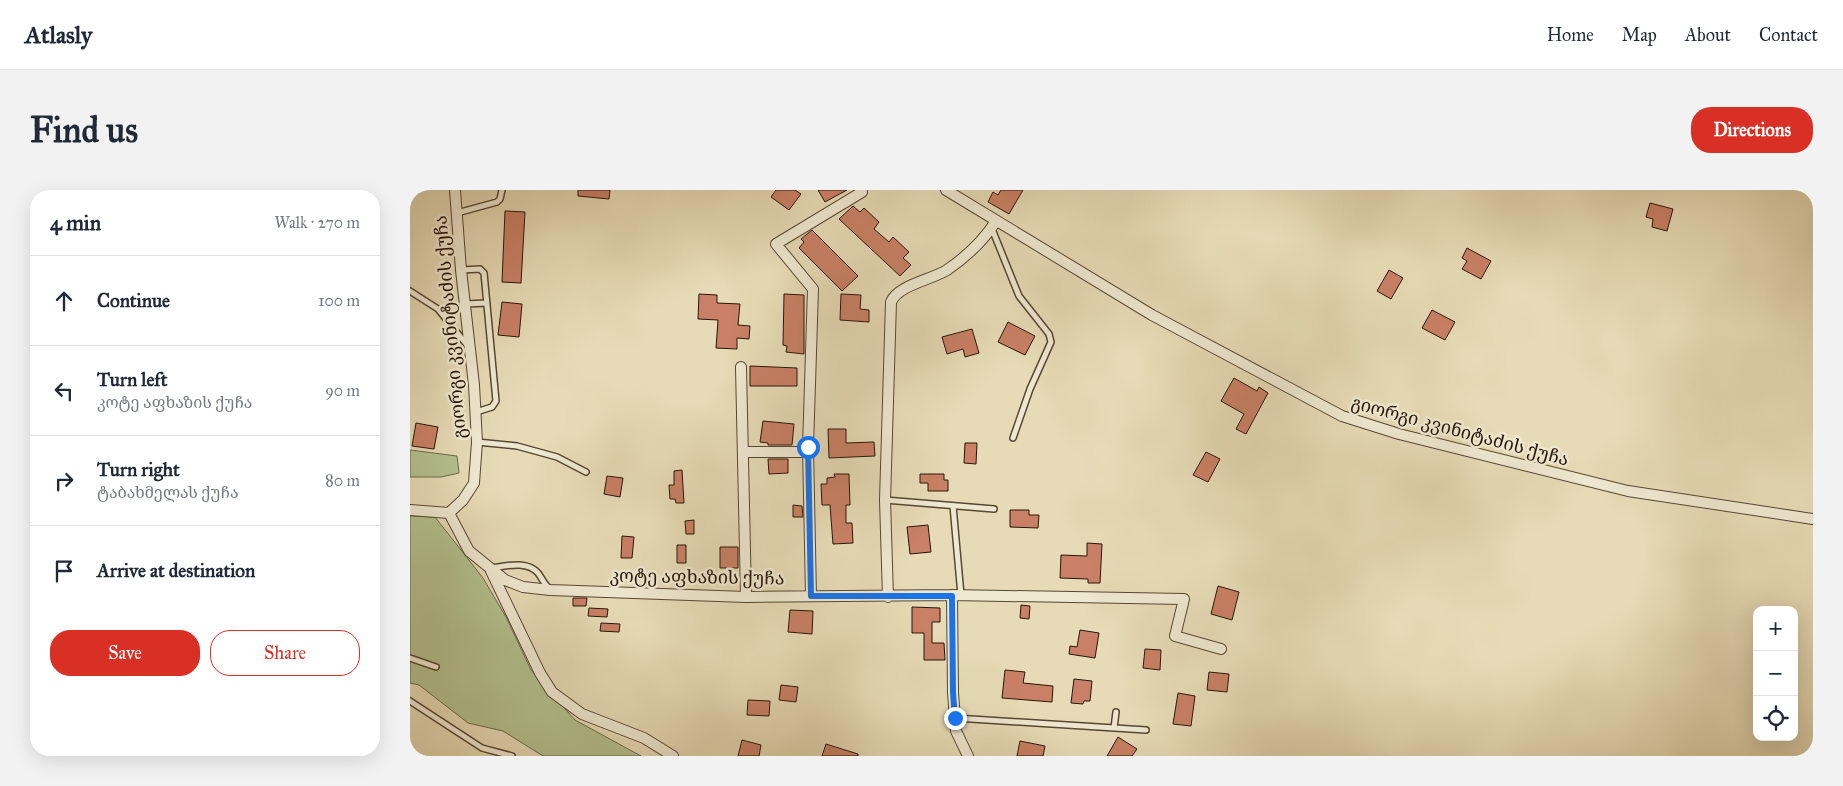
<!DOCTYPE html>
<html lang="en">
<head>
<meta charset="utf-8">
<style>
	body { margin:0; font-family:"IM FELL Great Primer","Noto Serif Georgian",serif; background:#f2f2f3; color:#1f2937 }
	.controls { position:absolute; right:15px; bottom:15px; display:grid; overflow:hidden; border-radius:10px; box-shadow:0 5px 20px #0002 }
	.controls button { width:45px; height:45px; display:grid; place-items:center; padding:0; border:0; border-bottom:1px solid #e0e1e3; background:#fff; color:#1f2937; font:25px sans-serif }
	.stop { position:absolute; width:15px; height:15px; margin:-11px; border:4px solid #1a73e8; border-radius:50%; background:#fff }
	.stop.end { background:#1a73e8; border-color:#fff; box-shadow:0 1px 5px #0008 }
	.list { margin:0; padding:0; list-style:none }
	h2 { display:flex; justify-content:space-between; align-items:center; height:65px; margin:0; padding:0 20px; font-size:21px }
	h2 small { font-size:16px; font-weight:400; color:#747a83 }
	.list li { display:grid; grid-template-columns:32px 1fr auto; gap:15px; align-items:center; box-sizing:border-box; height:90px; padding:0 20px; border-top:1px solid #e0e1e3 }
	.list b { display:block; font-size:19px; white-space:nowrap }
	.list p { margin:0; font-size:16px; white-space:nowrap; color:#747a83 }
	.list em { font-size:16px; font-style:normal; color:#747a83 }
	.actions { display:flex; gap:10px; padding:15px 20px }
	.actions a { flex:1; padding:11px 0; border:1px solid #d93025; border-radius:20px; text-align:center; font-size:18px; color:#d93025 }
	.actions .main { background:#d93025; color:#fff }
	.icon { flex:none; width:28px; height:28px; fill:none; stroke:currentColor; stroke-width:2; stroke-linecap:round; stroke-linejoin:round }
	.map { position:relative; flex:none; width:1403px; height:566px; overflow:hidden; border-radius:20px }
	header { display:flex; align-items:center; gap:30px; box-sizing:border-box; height:70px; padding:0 25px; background:#fff; border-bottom:1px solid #e0e1e3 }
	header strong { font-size:24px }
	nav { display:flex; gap:28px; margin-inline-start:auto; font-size:18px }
	.intro { display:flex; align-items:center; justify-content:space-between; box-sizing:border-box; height:120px; padding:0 30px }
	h1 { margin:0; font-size:35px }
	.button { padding:12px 22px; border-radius:20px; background:#d93025; color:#fff; font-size:18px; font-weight:700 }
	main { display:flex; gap:30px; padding:0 30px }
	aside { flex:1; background:#fff; border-radius:20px; box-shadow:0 5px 20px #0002 }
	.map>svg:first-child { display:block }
</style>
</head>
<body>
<header>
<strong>Atlasly</strong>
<nav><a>Home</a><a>Map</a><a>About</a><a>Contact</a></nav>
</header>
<div class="intro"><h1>Find us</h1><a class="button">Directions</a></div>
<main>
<aside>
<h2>4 min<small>Walk · 270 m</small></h2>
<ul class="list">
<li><svg class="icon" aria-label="ahead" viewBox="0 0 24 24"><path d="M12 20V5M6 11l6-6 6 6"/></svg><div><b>Continue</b></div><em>100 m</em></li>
<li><svg class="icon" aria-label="left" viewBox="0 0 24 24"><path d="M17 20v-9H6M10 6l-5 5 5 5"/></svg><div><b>Turn left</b><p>კოტე აფხაზის ქუჩა</p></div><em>90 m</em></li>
<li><svg class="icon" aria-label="right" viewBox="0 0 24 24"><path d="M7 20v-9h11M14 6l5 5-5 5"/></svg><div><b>Turn right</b><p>ტაბახმელას ქუჩა</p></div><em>80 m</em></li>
<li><svg class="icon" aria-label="arrive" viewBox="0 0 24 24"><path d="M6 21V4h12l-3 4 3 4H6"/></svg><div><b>Arrive at destination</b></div></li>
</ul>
<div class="actions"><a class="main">Save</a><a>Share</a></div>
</aside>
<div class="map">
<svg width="1403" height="566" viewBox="0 0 1403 566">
	<rect width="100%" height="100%" fill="#e6dbb6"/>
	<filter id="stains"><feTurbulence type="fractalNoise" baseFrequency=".004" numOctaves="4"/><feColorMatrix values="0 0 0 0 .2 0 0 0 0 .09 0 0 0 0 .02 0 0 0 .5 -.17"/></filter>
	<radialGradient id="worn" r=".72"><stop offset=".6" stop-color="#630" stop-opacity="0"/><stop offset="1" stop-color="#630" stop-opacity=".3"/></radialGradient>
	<!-- green -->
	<path fill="#b3c08f" stroke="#6d6b4c" d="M0,260L47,266L49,283L31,287H0Z
		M0,326L25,327L73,388L96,427L121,480L130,491L165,530L231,566H133L93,541L58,533L9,495L0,493Z"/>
	<!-- building -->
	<path fill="#c98066" stroke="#271608" d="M168,0H200L199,9L168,6Z
		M366,0H385L391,4L379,20L361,7Z
		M408,0H437L415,12Z
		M591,0H613L599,24L578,12L583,2L588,5Z
		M1240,13L1263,19L1257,41L1242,37L1243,29L1236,27Z
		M443,16L450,22L454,18L469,32L464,39L479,52L483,47L499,62L493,68L501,75L490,86L429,29Z
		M95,21L115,22L111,93L92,92Z
		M402,40L448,86L432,101L389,58L394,52L391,49Z
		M1057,58L1081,71L1071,89L1052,79L1057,71L1052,68Z
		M979,80L993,88L981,109L967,101Z
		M289,104L307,105V113L330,114L328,135L340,136L339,149L327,148V159L306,158L308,130L288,129Z
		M374,104L394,105V164L376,162L377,156L373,155Z
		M431,104L451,105L450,119L459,120V132L430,130Z
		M92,112L112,114L109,147L88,145Z
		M1022,120L1045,132L1035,150L1012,138Z
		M598,132L625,146L615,165L588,152Z
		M562,139L569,163L555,167L553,159L537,164L532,147Z
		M340,176L387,178V196H340Z
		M824,188L847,201L849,197L858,203L836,244L826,239L834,224L811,211Z
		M353,231L384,234L382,255H358V253L350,252Z
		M6,233L28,237L24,259L2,256Z
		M418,239H436V253L464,252L465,266L419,268Z
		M555,253H567L566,274L554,273Z
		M796,262L810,269L798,292L783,285Z
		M358,269H378V283L359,284Z
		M272,280L274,313H266L265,309H260L259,295H264V281Z
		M424,284H439L440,315H436V333H442L443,353L423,354L420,315H412L411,294H417V288L425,287Z
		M510,284H534V290H538V301H518V293H510Z
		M197,286L213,288L210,307L194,304Z
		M383,315L392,316L393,327H383Z
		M600,320H619V325H629L628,338L600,337Z
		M284,330V344H276L275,331Z
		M518,335L521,362L500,364L497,337Z
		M212,346L224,347L222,368H211Z
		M677,353L692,354L690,393H678V389L650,388L651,365L677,366Z
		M267,355H276V373H267Z
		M310,357H328V378H310Z
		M808,396L829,402L822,430L801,424Z
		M163,408H177L176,416H163Z
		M611,415L620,416L619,429L610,428Z
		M502,417L530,418V432H522V453H534L535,470H514V443H502Z
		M179,418L198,419L197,427L178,426Z
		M380,420L403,421L402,444L378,442Z
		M191,433L210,434L209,442L190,441Z
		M670,440L689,443L685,468L659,464L660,456L667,457Z
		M735,459L751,460L750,480L733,478Z
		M595,480L615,482L613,493L643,496L642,512L592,508Z
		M799,482L819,484L817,502L797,500Z
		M664,489L682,491L680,511H674L673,514L661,513Z
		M371,495L388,497L386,512L369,510Z
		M768,503L785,506L781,536L763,534Z
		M338,510L360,511L359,526L337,525Z
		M708,547L727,559L722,566H697Z
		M332,550L351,555L349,566H328Z
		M610,551L635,556L633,566H607Z
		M416,554L448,564V566H412Z"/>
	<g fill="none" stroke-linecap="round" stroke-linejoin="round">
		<!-- lane casing -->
		<g stroke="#574734" stroke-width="8">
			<path id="lane" d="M47,23L87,12L90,9L92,0
				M582,39L609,106L639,144L641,152L620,199L603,248
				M51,80L70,79L74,83L86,211L82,217L66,222
				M0,101L28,119L57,155
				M55,114L77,113
				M67,252L107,256L147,267L176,282
				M475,310L584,319
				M543,316L551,405
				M82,378C96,376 117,370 128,383C132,388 134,395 140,399
				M0,468L26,477
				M0,511L72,558L102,566
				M545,528L736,540
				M704,538L706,522"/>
		</g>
		<!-- street casing -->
		<g stroke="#574734" stroke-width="12">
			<path id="street" d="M536,0L742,125L932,226L989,244L1218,301L1403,329
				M331,177L336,407
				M333,262H398
				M0,320L39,323
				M39,323L59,361L80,378L95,390L113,397L140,400L336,407L542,405L774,409L765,446L811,459
				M39,323L53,310L64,293L67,252L64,195L51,80L45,0
				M81,381L130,483L142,502L172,524L234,548L263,566
				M542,405L543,503L546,541L558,566
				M401,406L398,257L403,99L366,54L452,2
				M478,407L475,310L481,112C488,95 521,90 537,80C556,67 574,50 586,31"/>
		</g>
		<!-- lane -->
		<use href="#lane" stroke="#efe8d0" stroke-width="5"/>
		<!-- street -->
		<use href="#street" stroke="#efe8d0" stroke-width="10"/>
	</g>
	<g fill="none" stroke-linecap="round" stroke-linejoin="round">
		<!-- route -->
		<path stroke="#1a73e8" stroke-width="6" d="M398,257L401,406H542L543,503L545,528"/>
	</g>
	<g text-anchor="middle" stroke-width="5" stroke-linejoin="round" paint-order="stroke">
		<!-- street labels -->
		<g font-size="18" fill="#271608" stroke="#efe8d0">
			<text transform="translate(40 137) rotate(-95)" y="6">გიორგი კვინიტაძის ქუჩა</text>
			<text transform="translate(1050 241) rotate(15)" y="6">გიორგი კვინიტაძის ქუჩა</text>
			<text transform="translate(287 387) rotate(1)" y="6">კოტე აფხაზის ქუჩა</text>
		</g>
	</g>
	<rect width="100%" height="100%" filter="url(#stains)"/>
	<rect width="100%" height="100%" fill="url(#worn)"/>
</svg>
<div class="controls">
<button>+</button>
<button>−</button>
<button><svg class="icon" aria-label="locate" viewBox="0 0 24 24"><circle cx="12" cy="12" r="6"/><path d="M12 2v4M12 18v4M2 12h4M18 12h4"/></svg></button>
</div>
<div class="stop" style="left:398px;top:257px"></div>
<div class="stop end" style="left:545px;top:528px"></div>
</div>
</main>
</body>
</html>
